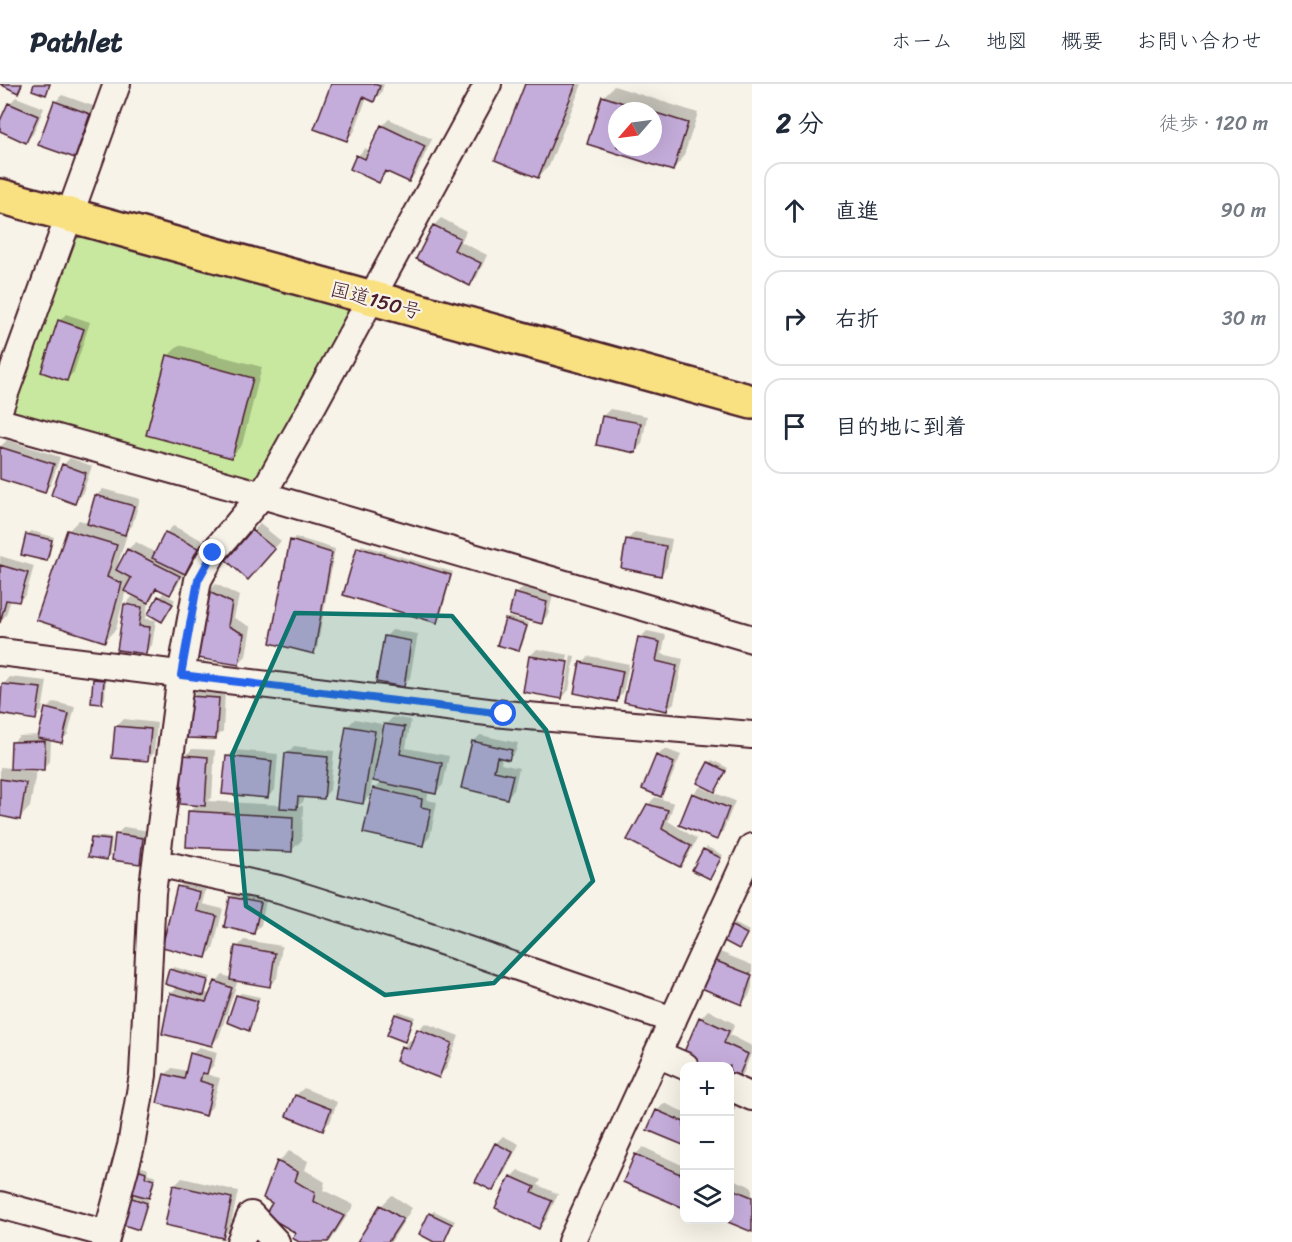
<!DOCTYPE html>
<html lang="ja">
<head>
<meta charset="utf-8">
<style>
	body { margin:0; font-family:Sriracha,"Klee One",sans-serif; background:#f6f6f7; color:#1f2937 }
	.controls { position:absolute; right:18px; bottom:18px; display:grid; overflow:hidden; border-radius:12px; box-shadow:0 6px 24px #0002 }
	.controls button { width:54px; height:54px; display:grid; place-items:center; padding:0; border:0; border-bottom:2px solid #e0e1e3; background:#fff; color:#1f2937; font:30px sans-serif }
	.compass { position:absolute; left:608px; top:18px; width:54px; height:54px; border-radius:50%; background:#fff; box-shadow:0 6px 24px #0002; rotate:242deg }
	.stop { position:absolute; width:18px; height:18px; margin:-14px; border:4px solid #2563eb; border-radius:50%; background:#fff }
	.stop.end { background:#2563eb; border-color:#fff; box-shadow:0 2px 6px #0008 }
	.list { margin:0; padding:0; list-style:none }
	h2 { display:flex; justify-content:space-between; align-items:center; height:78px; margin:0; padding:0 24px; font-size:26px }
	h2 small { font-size:20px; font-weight:400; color:#747a83 }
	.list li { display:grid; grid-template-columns:39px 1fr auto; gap:18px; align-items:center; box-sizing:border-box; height:96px; margin:0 12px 12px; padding:0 12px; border:2px solid #e0e1e3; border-radius:18px }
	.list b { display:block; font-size:22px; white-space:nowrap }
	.list em { font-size:20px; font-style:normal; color:#747a83 }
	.icon { flex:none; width:33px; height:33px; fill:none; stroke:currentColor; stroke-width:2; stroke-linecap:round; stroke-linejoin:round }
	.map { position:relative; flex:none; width:752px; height:1158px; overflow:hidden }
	header { display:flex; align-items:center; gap:36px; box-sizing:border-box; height:84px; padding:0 30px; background:#fff; border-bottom:2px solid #e0e1e3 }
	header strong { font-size:28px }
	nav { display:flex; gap:33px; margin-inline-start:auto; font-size:21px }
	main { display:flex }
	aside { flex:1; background:#fff }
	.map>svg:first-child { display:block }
</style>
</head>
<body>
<header>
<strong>Pathlet</strong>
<nav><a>ホーム</a><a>地図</a><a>概要</a><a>お問い合わせ</a></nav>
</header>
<main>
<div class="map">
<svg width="752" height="1158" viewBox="0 0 752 1158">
	<rect width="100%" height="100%" fill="#f7f3e8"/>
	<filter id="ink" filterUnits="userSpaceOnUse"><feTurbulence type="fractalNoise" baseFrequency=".0167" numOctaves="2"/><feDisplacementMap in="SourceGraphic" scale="12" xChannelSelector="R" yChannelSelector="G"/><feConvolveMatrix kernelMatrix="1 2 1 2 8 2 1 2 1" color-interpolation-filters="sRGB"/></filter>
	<g filter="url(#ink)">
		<!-- green -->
		<path fill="#c9e89f" stroke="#8a8465" stroke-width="1.5" d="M79,153L134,158L332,216L358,228L257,403L0,331L53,167Z"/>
		<!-- shadow -->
		<path fill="#0003" fill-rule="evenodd" d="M332,0H384L381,9L374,16L367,13L354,48L347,55Z
			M527,0H582L549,82L538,93Z
			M614,2L698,29L683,74L673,85L589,59L603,13ZM617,27H653V63H617Z
			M62,11L96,23L82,65L74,72L55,18Z
			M16,13L44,24L33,50L26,57L0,46V41L9,20Z
			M389,35L432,55L416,89L409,96L388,87L379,97L352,84L358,72L365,64L370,67L382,42Z
			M441,134L466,147L461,158L487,171L477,193L469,200L434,141Z
			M66,230L90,238L74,288L67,295L59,237Z
			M179,261L262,283L242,361L232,372L168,272Z
			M610,325L647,332L642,360L635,367L603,332Z
			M7,356L60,373L51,400L44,408L0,394V363Z
			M70,374L92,382L82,411L75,418L63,381Z
			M103,405L140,415L132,442L125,449L127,450L116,486L118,487L128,465L136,458L156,469L166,449L173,442L204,457L192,481L184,489L177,502L170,509L158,503L148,517L146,535L156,536L152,561L145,569L125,521L132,513L142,515L126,506L116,545L105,556L68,447L79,436L89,439L96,412Z
			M260,440L281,457L275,464L254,446Z
			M31,447L54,453L49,472L46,475L27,451Z
			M635,448L672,455L667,483L660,491L628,455Z
			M295,453L335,465L317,565L313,568L272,557L292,456Z
			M362,461L453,488L440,534L436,538L359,464Z
			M0,472L34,482L26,510L19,517L11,515L6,531L0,538Z
			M216,500L239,512L234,534L251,543L246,572L239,579L208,507Z
			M523,503L553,511L548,531L541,538L516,510Z
			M163,509L175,516L162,537L150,530Z
			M509,533L529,539L522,562L519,565L506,536Z
			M392,546L418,550L410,594L403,601L385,553Z
			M647,547L666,551L662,570L683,575L674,619L666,626L640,554Z
			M537,565L575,572L569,606L562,614L530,572ZM568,571H571L565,608H562Z
			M589,572L629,580L623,609L616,616L582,579Z
			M98,592L106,593L105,615L101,618L94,595Z
			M10,593L47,597L42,627L35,634L0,629V611L3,601Z
			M198,606L225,607L223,647L216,654L191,613Z
			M54,618L75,623L68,650L61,657L51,655L50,677L43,684H22V686L36,688L30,723L20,734L0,731V683L12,684V659L19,652L40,651L47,625Z
			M393,633L411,636L406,664L449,672L443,701L436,708L429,707L427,716L437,718L430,753L423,760L374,705L382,698L372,696L370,711L363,719L347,643L355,635L382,640L375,681H378L386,640Z
			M124,635L157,639L154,669L147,676L117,642Z
			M480,651L518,659L516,667L509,675L502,673L501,680L519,684L514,706L507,713L473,658Z
			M294,662L334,667L330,706L323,714L304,712V717L298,722H303L302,756L291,767L189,728L197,720L185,672L192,665L215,666L212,713L208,717L281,721L286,670Z
			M665,665L681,671L667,704L660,711L657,672Z
			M235,666L278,670L275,706L268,713L227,673Z
			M712,676L728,684L715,706L709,679Z
			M700,703L735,717L723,747L716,754L693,710Z
			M655,713L674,719L668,737L697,755L687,774L680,781L648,721Z
			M124,743L150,747L147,771L139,778L116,751Z
			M96,752L112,754L110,771L107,774L92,755Z
			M707,763L723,771L710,793L704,766Z
			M186,796L207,801L202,820L223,825L213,865L206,872L179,803Z
			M238,806L267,812L261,841L254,848L231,813Z
			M734,839L749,847L739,863L731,842Z
			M244,856L282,862L277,894L270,901L238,896L219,953L212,960L171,910L178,903L171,886L174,883L211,893L205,909L211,910L216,898L223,891L232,894L237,863Z
			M720,868L752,881V903L749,912L742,919L713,876Z
			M241,909L260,913L252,942L249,945L237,912Z
			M708,926L735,940L730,951L752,962V967L743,990L735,997L730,994V982H705L691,976L686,967L701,934Z
			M399,927L415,933L407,953L404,956L396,930Z
			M425,939L459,952L446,985L438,992L403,963L410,956L414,957L418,946Z
			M199,963L217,968L214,981L205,990L220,994L212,1023L205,1030L165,991L172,984L187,987L192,970Z
			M304,1004L337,1018L330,1038L322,1045L288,1031L296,1011Z
			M730,1010L739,1015L730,1036Z
			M664,1019L684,1028V1057L682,1059L657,1027Z
			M503,1052L519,1060L500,1098L493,1105L477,1097L496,1059Z
			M643,1063L684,1082V1122L625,1097L636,1070Z
			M289,1067L308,1077L305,1086L325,1098L323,1106L354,1121L330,1158H301L278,1078Z
			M139,1082L148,1085L147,1089L156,1092L152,1109L146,1115L149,1116L142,1141L139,1144L130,1114L136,1109L129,1107Z
			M518,1086L541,1096L538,1101L558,1110L546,1136L539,1143L511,1093Z
			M182,1094L238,1107L230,1145L223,1152L166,1140L175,1101Z
			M733,1095L752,1103V1146L727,1136H730V1099Z
			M392,1111L412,1124L391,1158H358L381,1122Z
			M434,1127L455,1137L443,1158H438L430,1130Z"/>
		<!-- building -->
		<path fill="#c5addb" stroke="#4a1f2b" stroke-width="1.5" d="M0,0H22L18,9Z
			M34,0H50L46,11L32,6Z
			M331,0H374L380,2L374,18L363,13L347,57L314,45Z
			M525,0H576L538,94L495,76Z
			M602,12L648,27H617V63H653V28L688,39L673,87L587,60Z
			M54,17L90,30L75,74L38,61Z
			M8,19L38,32L26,59L0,47V37Z
			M381,41L425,62L409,98L385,87L379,99L350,85L356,71L365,75Z
			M433,141L460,154L454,166L481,179L470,202L416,175Z
			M58,236L84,245L67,297L41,288Z
			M167,271L253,294L232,374L146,351Z
			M602,332L641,339L636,369L596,361Z
			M0,363L54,380L45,409L0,395Z
			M62,380L86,389L75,420L51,411Z
			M95,411L134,422L125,451L87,440Z
			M67,446L117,461L107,493L122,499L105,558L36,536Z
			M252,446L275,465L248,496L226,476Z
			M165,448L198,464L185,490L152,474Z
			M26,450L52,456L47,477L21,471Z
			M626,455L666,462L661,492L621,484Z
			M290,456L332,469L314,570L270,559Z
			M357,463L451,491L437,539L343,511Z
			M127,465L180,492L170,511L156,504L148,519L124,507L131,494L116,486Z
			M0,481L28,489L19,518L6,516L0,539Z
			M207,507L232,519L228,542L244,550L239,581L197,574Z
			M514,509L547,518L542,540L509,531Z
			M158,512L173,520L162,538L148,530Z
			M124,520L142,523L139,542L150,543L146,570L117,566Z
			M505,535L527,542L519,567L497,561Z
			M384,552L411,557L404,603L376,598Z
			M638,553L660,558L656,577L677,582L667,627L624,618Z
			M529,572L568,578L562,615L523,608Z
			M580,578L623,587L617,618L574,609Z
			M93,595L104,596L102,620L91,619Z
			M2,600L41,604L36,636L0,630Z
			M189,612L219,614L216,655L187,654Z
			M45,624L69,630L62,659L38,654Z
			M384,640L405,643L400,670L442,679L436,710L373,697Z
			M115,642L151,645L148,677L112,674Z
			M346,642L375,647L363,720L334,715Z
			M45,657L44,686L10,685L11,658Z
			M472,657L512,666L509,676L497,673L494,687L513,691L507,715L461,704Z
			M285,669L328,673L324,715L298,713L297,725L280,724Z
			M183,671L208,673L205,722L180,720Z
			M656,671L674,679L661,713L642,705Z
			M226,672L272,677L268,714L222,710Z
			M708,678L726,687L715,708L697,699Z
			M0,695L26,699L20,736L0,732Z
			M373,704L422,715L421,723L431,725L423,762L363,749Z
			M692,709L729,724L717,756L679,741Z
			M647,720L668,726L662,745L691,762L680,783L627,756Z
			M188,727L293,733L292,768L186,763Z
			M115,750L143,754L140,780L112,776Z
			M91,754L110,756L107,776L88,773Z
			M703,765L721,774L710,795L692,786Z
			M177,802L200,808L196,827L217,832L206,874L162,863Z
			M230,813L261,819L254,850L224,843Z
			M730,841L747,850L739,865L722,856Z
			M235,862L275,869L270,903L230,896Z
			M711,875L752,891L742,921L699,903Z
			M169,885L208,896L204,912L165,900Z
			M215,897L232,904L212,962L162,950L170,909L206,918Z
			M236,911L258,917L249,947L227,938Z
			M395,930L412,936L405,958L387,951Z
			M699,933L729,947L724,959L748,970L736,999L730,996V982H702L690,977L691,972L684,968Z
			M417,945L452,959L439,994L396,977L401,962L409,965Z
			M190,969L211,975L207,990L202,989L200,997L213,1001L206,1032L157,1019L164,990L184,995Z
			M295,1011L331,1025L323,1047L286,1032Z
			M656,1026L684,1038V1057L683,1061L647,1046Z
			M495,1059L513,1068L493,1107L475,1098Z
			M635,1070L680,1090L684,1080V1124L623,1098Z
			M277,1077L298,1088L295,1097L315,1109L313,1117L344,1132L328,1158H299L292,1154L296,1149L265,1131L272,1119L263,1114Z
			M134,1084L146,1088L145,1093L154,1096L149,1114L127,1108Z
			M510,1092L535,1103L532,1108L552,1117L539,1145L495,1124Z
			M173,1101L232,1114L223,1154L165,1141Z
			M730,1104L752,1113V1148L723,1136H730Z
			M129,1113L147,1119L139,1146L121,1140Z
			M380,1121L403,1135L388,1158H357Z
			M429,1129L452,1140L444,1158H434L419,1150Z"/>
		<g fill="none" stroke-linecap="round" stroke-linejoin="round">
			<!-- minor casing -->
			<g stroke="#4a1f2b" stroke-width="30">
				<path id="minor" d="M0,323L117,0
					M0,338L262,411L752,555
					M0,568L504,630L752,651
					M156,779L279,805L409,846L673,936
					M657,970L685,982
					M730,1003L752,1013
					M0,1121L107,1150
					M105,1158L131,1062L143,991L152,809L181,591L198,496L213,469L262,411L313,321L488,0
					M240,1158L251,1131L276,1158
					M571,1158L752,763"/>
			</g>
			<!-- highway casing -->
			<g stroke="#4a1f2b" stroke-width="38">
				<path id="highway" d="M0,112L752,318"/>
			</g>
			<!-- minor -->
			<use href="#minor" stroke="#f7f3e8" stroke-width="26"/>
			<!-- highway -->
			<use href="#highway" stroke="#f9e181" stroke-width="33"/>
		</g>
	</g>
	<g fill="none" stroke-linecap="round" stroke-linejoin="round" filter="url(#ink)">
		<!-- route -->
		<path stroke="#2563eb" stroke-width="8" d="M213,469L198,496L181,591L504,630"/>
	</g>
	<!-- marked area -->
	<path fill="#0f766e" fill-opacity="0.2" stroke="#0f766e" stroke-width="4.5" stroke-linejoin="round" d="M295,529L452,532L546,646L593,797L494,899L385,911L246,822L232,671Z"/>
	<g text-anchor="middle" stroke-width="4.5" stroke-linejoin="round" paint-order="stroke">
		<!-- street labels -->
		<g font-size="20" fill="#4a1f2b" stroke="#f7f3e8">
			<text transform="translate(376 216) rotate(15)" y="7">国道150号</text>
		</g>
	</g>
</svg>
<div class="controls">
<button>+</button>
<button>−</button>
<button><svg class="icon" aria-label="layers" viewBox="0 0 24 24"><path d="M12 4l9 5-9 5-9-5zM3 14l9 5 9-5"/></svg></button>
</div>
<svg class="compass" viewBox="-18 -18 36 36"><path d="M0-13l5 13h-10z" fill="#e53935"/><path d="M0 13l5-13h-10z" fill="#747a83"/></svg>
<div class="stop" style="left:504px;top:630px"></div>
<div class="stop end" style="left:213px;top:469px"></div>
</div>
<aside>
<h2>2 分<small>徒歩 · 120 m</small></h2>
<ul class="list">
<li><svg class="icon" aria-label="ahead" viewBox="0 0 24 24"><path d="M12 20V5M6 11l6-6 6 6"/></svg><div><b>直進</b></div><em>90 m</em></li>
<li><svg class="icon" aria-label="right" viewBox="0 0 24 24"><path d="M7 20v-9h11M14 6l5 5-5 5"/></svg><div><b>右折</b></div><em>30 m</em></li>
<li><svg class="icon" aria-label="arrive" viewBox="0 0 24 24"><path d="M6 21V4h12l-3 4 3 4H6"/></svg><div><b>目的地に到着</b></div></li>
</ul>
</aside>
</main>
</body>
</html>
